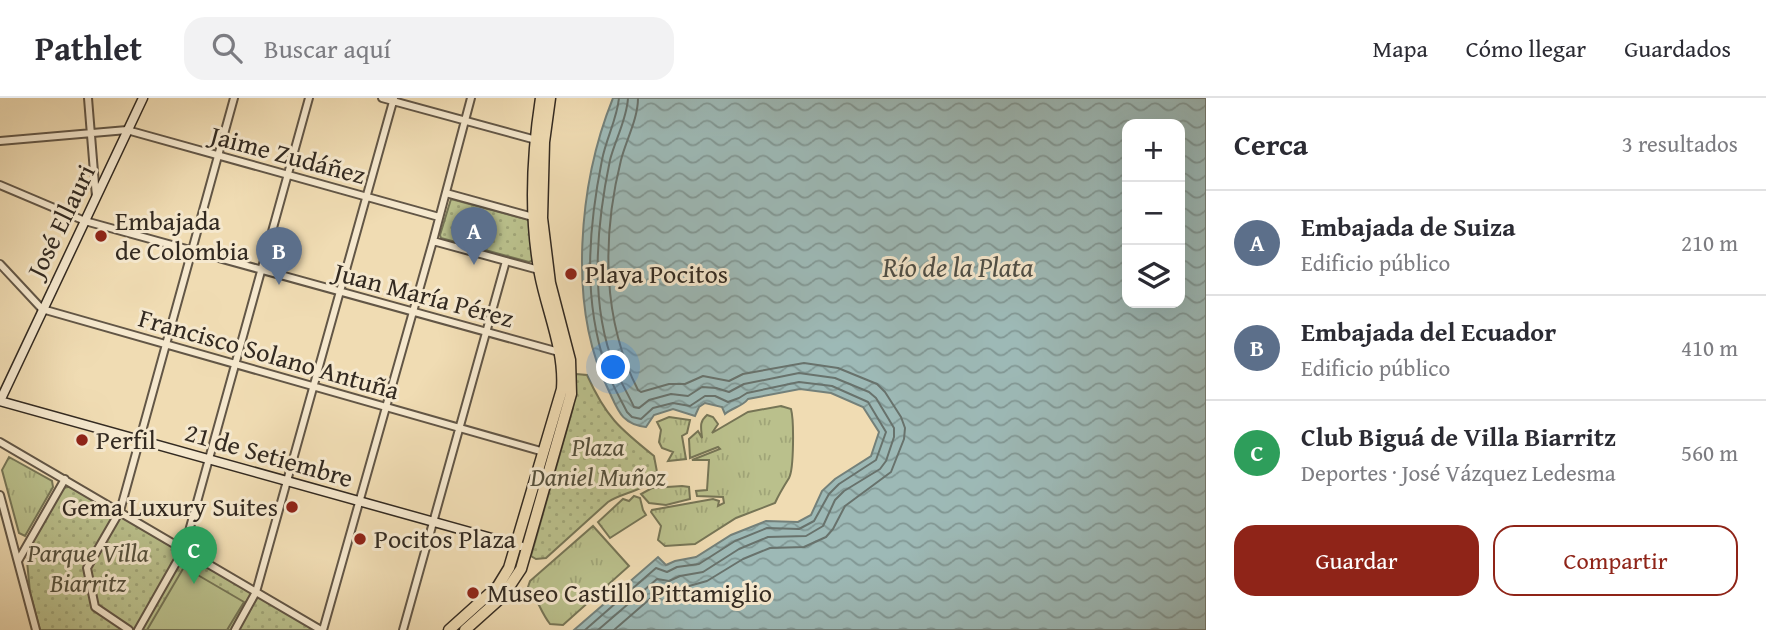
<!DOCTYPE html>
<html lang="es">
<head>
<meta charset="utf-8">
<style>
	body { margin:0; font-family:"Gentium Book Plus",serif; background:#f2f2f3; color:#2b2b33 }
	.controls { position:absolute; right:21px; top:21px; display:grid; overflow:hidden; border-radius:14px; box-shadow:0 7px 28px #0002 }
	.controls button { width:63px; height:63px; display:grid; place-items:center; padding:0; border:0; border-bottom:2px solid #e1e1e2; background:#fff; color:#2b2b33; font:35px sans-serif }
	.you { position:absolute; left:614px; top:270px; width:24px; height:24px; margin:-18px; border:5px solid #fff; border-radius:50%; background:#1a73e8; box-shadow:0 0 0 10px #1a73e833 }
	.badge { display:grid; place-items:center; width:46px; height:46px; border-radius:50%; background:#8f2418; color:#fff; font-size:23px; font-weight:700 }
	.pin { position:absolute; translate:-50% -58px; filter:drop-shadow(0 2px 4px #0008) }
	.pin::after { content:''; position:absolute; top:37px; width:24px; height:21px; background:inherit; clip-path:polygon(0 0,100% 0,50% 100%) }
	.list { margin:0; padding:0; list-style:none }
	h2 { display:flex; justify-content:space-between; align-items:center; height:91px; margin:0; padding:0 28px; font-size:30px }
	h2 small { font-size:23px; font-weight:400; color:#7c7c81 }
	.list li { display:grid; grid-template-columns:46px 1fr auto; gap:21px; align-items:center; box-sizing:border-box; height:105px; padding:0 28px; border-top:2px solid #e1e1e2 }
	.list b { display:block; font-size:26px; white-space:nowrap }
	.list p { margin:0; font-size:23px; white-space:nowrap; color:#7c7c81 }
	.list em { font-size:23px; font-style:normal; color:#7c7c81 }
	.actions { display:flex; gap:14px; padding:21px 28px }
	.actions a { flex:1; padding:16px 0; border:2px solid #8f2418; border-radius:21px; text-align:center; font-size:24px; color:#8f2418 }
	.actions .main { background:#8f2418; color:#fff }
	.icon { flex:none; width:38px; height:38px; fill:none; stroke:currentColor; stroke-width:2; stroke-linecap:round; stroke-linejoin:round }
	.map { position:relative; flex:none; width:1206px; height:532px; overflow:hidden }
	header { display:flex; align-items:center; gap:42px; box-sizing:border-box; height:98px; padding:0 35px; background:#fff; border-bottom:2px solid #e1e1e2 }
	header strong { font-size:33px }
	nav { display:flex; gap:38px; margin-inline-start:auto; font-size:24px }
	.search { width:490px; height:63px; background:#f2f2f3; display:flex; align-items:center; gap:18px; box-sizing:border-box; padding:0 24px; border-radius:21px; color:#7c7c81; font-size:26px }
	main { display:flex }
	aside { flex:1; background:#fff }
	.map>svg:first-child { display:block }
</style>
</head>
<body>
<header>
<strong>Pathlet</strong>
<div class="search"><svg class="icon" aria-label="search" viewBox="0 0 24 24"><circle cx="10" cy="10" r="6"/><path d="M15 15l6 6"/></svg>Buscar aquí</div>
<nav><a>Mapa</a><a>Cómo llegar</a><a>Guardados</a></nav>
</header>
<main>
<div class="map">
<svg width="1206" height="532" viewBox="0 0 1206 532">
	<defs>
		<pattern id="grass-tufts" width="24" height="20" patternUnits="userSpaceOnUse" patternTransform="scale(1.75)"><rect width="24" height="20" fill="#bac08c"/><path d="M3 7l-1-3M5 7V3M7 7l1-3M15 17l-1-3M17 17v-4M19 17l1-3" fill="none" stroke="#a0a578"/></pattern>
		<pattern id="park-dots" width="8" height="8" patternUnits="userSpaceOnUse" patternTransform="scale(1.75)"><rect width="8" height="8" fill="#bac08c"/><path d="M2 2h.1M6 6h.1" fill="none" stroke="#a0a578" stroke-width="1.8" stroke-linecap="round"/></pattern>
		<pattern id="water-waves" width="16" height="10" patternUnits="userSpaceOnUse" patternTransform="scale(1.75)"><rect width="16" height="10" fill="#9db9b6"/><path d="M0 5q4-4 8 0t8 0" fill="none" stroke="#819794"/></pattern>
	</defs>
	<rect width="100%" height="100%" fill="#f0dcb3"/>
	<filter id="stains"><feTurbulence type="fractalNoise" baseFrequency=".00286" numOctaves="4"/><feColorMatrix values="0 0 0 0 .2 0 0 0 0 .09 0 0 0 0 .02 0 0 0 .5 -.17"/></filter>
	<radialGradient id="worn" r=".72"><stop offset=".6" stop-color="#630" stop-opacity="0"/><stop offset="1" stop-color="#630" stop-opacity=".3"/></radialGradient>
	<!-- grass -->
	<path fill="url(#grass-tufts)" stroke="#767556" stroke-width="2" d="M781,308L791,311C794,322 794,371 789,380C784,388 779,396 775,405L736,420L695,446L665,448L658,442L661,428L651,414L652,412L713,401L719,403L718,408L724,405L723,399L697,398L696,393L707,392L709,362H692L720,351L718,349L690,360L689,341L698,333L702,340C701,329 699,324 707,317L713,319L718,326L712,335L748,314Z
		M669,319L690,322L687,335L682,338L686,361L668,363L673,354L662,350L659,344L661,332L657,324Z
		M9,359L52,383L53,389L25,438L19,435L2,372Z
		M682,388L689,389L690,401L666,407L649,405L641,396L652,390Z
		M634,398L640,400L643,412L646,417L610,440L598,424L623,401L629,403Z
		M593,428L629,468L563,527L550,526C540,513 538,501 528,489L530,483Z"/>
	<!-- park -->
	<path fill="url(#park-dots)" stroke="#767556" stroke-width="2" d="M451,101L529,122L534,162L529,164L441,140L440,137Z
		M576,276L587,277C606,319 619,330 654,358L657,374C648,394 624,393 608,404L546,460L536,461L531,458L573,310Z
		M68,389H70L315,532H40L30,494L27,463L31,446L63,390Z"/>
	<!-- pitch -->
	<path fill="#bac08c" stroke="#767556" stroke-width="2" d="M184,469L244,504L227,532H147Z"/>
	<!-- water -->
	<path fill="url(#water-waves)" stroke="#73807a" stroke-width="2" fill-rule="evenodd" d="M613,0H1206V532H574L658,459L666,467L675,463L696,459L731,437L766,423L798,424L811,417L822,393L835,381L871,358L879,334L863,309L831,295L800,291L748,301C742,309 733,309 725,316L722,309L705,305L699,309L695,318L673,311L654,317L646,329C621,326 618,312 608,291C567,208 579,84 613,0ZM1180,26V205H1127V26Z"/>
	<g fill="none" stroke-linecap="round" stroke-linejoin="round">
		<!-- shore -->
		<path stroke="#68726c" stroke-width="2" d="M585,532L656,470L667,474L677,469L699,466L735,443L767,430L799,431L814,423L829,396L839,386L876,362L886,334L868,304L832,288L799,284L747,295L739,300L728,304L715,298H705L690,308L673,305L653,310L641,321L632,319L627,314C620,300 611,285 606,270C583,202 588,132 602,62C606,41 617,21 619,0
			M598,532L657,481L669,483L680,478L703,474L739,451L768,439L806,438L823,428L835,402L844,393L880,371L886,363L894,339V330L876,300L869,294L835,280L799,275L744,286L729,294L716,290L702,289L688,298L671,296L649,302L639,310L634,309C628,296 620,283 615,270C589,206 596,129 610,62C615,42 627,21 628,0
			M614,532L659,493H671L707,483L743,461L770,450L804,449L826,439L833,431L845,408L891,374L904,341L905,330L901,319L885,294L877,286L838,270L804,265L743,276L729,283L703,278L685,286H669L641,294L638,292C602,222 602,138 621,62C626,42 638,21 638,0"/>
		<!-- street casing -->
		<g stroke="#625646" stroke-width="10">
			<path id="street" d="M88,0L96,99
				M382,0L536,42
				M0,43L127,32L439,119
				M0,87L85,123L559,254
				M446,95L533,119
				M433,143L539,172
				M0,166L42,211L544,354
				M0,344L321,532
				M0,397L36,532
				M18,463L65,381
				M129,532L95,509L87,470L120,413L234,0
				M138,532L184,451L309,0
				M235,532L256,494L394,0
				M323,532L433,143L471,0
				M403,532L506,163"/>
		</g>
		<!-- secondary casing -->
		<g stroke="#332a21" stroke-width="11">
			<path id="secondary" d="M0,303L520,448
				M0,303L143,0"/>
		</g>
		<!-- primary casing -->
		<g stroke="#332a21" stroke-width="13">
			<path id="primary" d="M449,532L498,488L509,470L562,291C565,252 547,213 540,176C529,118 532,58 541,0
				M465,532L503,498L521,471L571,296L570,262L550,185L542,120L544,44L550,0"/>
		</g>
		<!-- street -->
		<use href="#street" stroke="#f5e8ce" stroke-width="6"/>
		<!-- secondary -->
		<use href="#secondary" stroke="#f5e8ce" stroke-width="8"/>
		<!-- primary -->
		<use href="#primary" stroke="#f0dcb3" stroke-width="10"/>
	</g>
	<!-- markers -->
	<g fill="#8f2418" stroke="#f5e8ce" stroke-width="2.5">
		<circle cx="101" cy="138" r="7"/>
		<circle cx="571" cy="176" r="7"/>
		<circle cx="82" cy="342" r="7"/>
		<circle cx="292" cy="409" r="7"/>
		<circle cx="360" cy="441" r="7"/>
		<circle cx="473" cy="495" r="7"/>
	</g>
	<g text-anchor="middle" stroke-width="6" stroke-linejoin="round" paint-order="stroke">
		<!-- street labels -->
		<g font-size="26" fill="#332a21" stroke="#f5e8ce">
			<text transform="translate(288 57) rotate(15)" y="9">Jaime Zudáñez</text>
			<text transform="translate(61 123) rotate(-64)" y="9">José Ellauri</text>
			<text transform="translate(424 197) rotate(15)" y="9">Juan María Pérez</text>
			<text transform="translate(269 256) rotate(16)" y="9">Francisco Solano Antuña</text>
			<text transform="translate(269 357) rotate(16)" y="9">21 de Setiembre</text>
		</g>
		<!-- poi labels -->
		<g font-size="26" fill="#332a21" stroke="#f5e8ce" text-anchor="start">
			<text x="115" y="132">Embajada<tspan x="115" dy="30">de Colombia</tspan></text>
			<text x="585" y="185">Playa Pocitos</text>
			<text x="96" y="351">Perfil</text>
			<text x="278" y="418" text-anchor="end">Gema Luxury Suites</text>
			<text x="374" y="450">Pocitos Plaza</text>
			<text x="487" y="504">Museo Castillo Pittamiglio</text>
		</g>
		<!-- park labels -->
		<g font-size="26" font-style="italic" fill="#55503c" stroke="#f5e8ce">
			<text x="598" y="358">Plaza<tspan x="598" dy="30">Daniel Muñoz</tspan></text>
			<text x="88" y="464">Parque Villa<tspan x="88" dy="30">Biarritz</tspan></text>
		</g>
		<!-- water labels -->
		<g font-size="28" font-style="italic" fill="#4e4e46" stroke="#f5e8ce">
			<text x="958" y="179">Río de la Plata</text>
		</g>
	</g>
	<rect width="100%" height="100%" filter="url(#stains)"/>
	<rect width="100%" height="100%" fill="url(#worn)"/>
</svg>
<div class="controls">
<button>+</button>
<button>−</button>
<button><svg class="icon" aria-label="layers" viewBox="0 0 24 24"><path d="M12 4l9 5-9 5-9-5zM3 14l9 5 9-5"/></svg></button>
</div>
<div class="you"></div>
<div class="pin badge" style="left:474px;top:167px;background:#5c6f8a">A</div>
<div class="pin badge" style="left:279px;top:187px;background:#5c6f8a">B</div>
<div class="pin badge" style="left:194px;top:486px;background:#2e9e5b">C</div>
</div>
<aside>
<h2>Cerca<small>3 resultados</small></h2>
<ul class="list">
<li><span class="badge" style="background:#5c6f8a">A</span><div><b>Embajada de Suiza</b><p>Edificio público</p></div><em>210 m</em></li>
<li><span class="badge" style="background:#5c6f8a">B</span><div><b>Embajada del Ecuador</b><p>Edificio público</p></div><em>410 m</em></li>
<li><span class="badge" style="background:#2e9e5b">C</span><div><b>Club Biguá de Villa Biarritz</b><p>Deportes · José Vázquez Ledesma</p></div><em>560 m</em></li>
</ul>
<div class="actions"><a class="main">Guardar</a><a>Compartir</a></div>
</aside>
</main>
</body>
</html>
